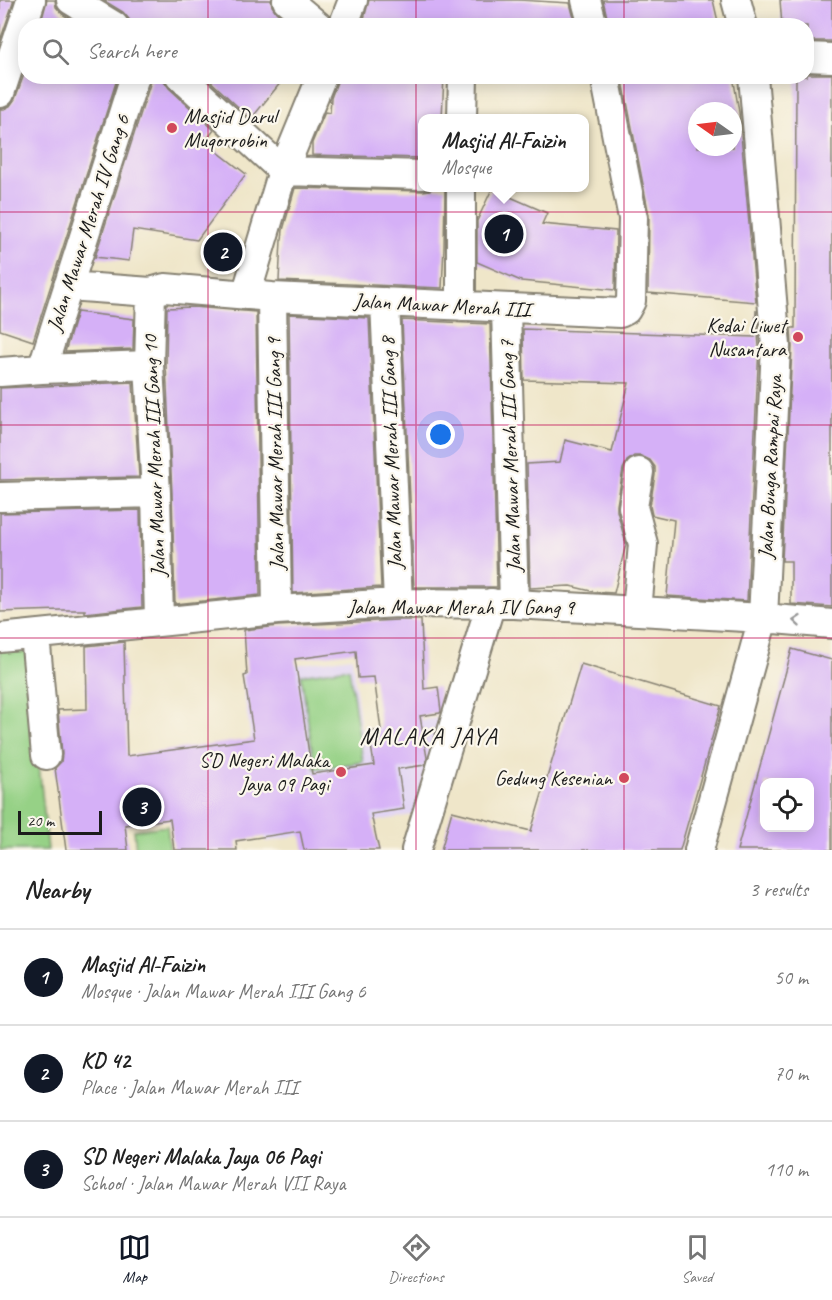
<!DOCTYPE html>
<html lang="en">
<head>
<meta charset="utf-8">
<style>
	body { margin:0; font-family:Caveat,sans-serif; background:#f6f6f6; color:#222 }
	.controls { position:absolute; right:18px; bottom:18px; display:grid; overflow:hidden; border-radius:12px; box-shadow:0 3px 15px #0003 }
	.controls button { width:54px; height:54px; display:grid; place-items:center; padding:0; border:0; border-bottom:2px solid #e0e0e0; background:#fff; color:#222; font:30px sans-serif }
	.compass { position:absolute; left:688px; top:102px; width:54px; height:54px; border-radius:50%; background:#fff; box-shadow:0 3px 15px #0003; rotate:284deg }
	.scale { position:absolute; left:18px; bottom:15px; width:84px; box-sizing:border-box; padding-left:6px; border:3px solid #1c1c1c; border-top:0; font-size:16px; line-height:21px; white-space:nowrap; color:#1c1c1c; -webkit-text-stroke:4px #fbf7ec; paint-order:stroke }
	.you { position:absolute; left:441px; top:435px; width:21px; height:21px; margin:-15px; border:4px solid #fff; border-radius:50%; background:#1a73e8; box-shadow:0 0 0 9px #1a73e833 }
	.badge { display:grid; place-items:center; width:39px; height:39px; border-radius:50%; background:#111827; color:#fff; font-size:20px; font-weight:700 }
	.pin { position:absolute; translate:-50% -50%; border:3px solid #fff; box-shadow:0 2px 6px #0006 }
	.popup { position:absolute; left:418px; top:114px; width:171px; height:78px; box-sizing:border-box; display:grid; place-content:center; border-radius:12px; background:#fff; filter:drop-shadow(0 2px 4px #0005); font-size:20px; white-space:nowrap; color:#767676 }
	.popup b { font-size:22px; color:#222 }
	.popup::after { content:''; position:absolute; left:50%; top:100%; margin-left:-12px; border:12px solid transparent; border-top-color:#fff }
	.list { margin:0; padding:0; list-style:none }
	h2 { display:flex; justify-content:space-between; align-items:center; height:78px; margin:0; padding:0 24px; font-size:26px }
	h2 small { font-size:20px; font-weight:400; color:#767676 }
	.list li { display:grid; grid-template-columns:39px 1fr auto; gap:18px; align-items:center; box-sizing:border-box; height:96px; padding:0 24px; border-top:2px solid #e0e0e0 }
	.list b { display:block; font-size:22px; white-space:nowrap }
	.list p { margin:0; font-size:20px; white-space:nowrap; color:#767676 }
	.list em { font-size:20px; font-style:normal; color:#767676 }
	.icon { flex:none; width:33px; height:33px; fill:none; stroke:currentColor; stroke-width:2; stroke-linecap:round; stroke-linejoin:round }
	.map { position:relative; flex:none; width:832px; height:850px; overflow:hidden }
	.search { position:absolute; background:#fff; box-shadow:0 3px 15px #0003; left:18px; right:18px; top:18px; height:66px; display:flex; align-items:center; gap:15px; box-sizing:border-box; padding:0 21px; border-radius:24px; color:#767676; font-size:22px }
	.sheet { height:366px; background:#fff }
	nav { display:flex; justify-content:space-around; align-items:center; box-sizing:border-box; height:84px; border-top:2px solid #e0e0e0; background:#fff; font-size:16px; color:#767676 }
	nav a { display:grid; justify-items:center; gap:3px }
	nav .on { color:#111827 }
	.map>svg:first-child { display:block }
</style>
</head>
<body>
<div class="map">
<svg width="832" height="850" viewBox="0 0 832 850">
	<rect width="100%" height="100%" fill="#fbf7ec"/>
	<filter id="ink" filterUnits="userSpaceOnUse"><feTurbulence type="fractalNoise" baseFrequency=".0167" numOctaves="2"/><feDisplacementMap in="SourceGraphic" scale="12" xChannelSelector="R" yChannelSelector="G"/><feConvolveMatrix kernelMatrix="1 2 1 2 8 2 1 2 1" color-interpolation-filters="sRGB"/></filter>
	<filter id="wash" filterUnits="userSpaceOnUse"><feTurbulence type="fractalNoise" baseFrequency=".008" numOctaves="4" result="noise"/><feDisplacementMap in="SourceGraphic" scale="24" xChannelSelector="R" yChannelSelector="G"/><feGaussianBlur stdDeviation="1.35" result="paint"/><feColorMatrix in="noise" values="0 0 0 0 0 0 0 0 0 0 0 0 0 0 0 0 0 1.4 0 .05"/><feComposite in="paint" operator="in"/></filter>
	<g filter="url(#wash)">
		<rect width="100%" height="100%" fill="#efe6c9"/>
		<!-- built -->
		<path fill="#e1d4f4" d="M352,657L361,730L442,717L416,814L266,842L241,673Z"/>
		<!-- green -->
		<path fill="#96d186" stroke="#597651" stroke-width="1.5" d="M26,642L48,850H0V644Z
			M349,668L363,762L315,769L301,675Z
			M167,826L170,850H136L134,830Z"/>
		<g id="blocks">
			<!-- building -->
			<path fill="#d5b0f7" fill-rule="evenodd" d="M0,0H14L0,41Z
				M47,0H55L56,7L62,14L81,26H40Z
				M103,0H271L272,6L276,12L292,26H130L129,19L123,12Z
				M369,0H519L570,3L576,26H362Z
				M603,0H713L719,26H609Z
				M780,0H832V41H807V26H782Z
				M26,69V76H118L33,341L0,330V109H4L10,106L15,99Z
				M807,74H832V607L791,604V561H782L792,347L791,328H795L796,76H807Z
				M151,76H164V81L169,88L214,130L205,142L246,174L197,240L133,230L129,261L95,257L151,81Z
				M205,76H286L251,119Z
				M338,76H444L442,118H423V158L312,155V143L325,112L330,113L331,98L337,82Z
				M622,76H733L739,112L756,302L648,293L649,215ZM697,111H733V147H697Z
				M295,188L423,191L430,190L433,188H445L444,247L442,288L279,281L281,240H282L283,230Z
				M492,189L547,213L542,224L616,231L615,290L521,281L477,262V221Z
				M193,307L256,312L260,595L175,604L172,493L166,365L167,308Z
				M756,310L759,346L747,601L667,596L674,520L652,515L650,506L655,475V467L650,460L641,456H634L627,461L623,469L617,505V511L626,544L614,593L595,592L570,586L530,588L527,464L560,462L565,440L612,452L629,383L524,380L523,329L755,337Z
				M77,312L134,319L133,349L65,352Z
				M289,314L369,318L381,587L293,593Z
				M402,320L490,324L497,587H414Z
				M133,382L139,477L0,480V388Z
				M140,510L142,607L85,613V610H61L0,612V513Z
				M398,620H421L424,689L438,687L441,711L440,713L420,716L427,758L425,765L398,769L404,809L371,814L379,850H304L300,831L236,841L237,850H174L170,819L125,825L128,850H66L55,768L61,762L62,754L58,710L87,709L86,646L124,642L127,756L254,739L244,676L247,675L244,630L278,626ZM356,651L358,678L374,677L381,730L369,732L374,765L312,774L295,659Z
				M792,649L832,660V850H737ZM765,783H810V828H765Z
				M581,664L721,706L680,850H441L452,811L531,831Z"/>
		</g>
	</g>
	<g filter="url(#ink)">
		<use href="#blocks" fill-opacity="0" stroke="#868172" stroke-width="1.5"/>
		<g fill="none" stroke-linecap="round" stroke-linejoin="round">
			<!-- minor casing -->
			<g stroke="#868172" stroke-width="32">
				<path id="minor" d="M71,0L114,26
					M287,0L318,26
					M586,0L593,26
					M736,0L743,26
					M343,26L353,0
					M806,57L832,58
					M180,76L283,171L423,175
					M0,93L31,0
					M462,118L463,76
					M68,286L151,292L165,288L272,297L620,313L626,310L631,301L633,218L605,76
					M151,292L149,365L156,493L159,621
					M246,295L283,171L322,76
					M272,297L277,610
					M385,302L398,603
					M461,306V188
					M506,309L514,604
					M42,369L135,76
					M0,372L42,369L149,365
					M0,497L156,493
					M637,611L643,544L633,507L639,472
					M35,635L46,755
					M0,638L277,610L398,603L514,604L763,618L832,624
					M416,850L491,603
					M699,850L763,618L776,346L753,76"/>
			</g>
			<!-- minor -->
			<use href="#minor" stroke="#fff" stroke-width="28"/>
		</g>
		<!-- one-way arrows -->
		<defs><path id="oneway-chevron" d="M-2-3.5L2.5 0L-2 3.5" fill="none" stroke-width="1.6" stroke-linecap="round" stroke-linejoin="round" transform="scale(1.5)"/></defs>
		<use stroke="#999" href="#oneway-chevron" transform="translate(797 621) rotate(-175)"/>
	</g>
	<!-- grid -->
	<path fill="none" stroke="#c2185b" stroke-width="1.5" stroke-opacity="0.55" d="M208,0V26M416,0V26M624,0V26M208,76V850M416,76V850M624,76V850M0,212H832M0,425H832M0,638H832"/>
	<!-- markers -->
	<g fill="#d1495b" stroke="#fbf7ec" stroke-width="2">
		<circle cx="172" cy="128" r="6"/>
		<circle cx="798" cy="337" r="6"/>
		<circle cx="341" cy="772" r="6"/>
		<circle cx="624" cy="778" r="6"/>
	</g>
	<g text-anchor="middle" stroke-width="4.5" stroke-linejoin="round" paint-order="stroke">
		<!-- poi labels -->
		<g font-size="21" fill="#1c1c1c" stroke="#fbf7ec" text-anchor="end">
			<text x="184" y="123" text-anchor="start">Masjid Darul<tspan x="184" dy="24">Muqorrobin</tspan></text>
			<text x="786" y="332">Kedai Liwet<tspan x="786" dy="24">Nusantara</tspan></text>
			<text x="329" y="767">SD Negeri Malaka<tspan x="329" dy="24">Jaya 09 Pagi</tspan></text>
			<text x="612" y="785">Gedung Kesenian</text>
		</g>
		<!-- street labels -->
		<g font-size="21" fill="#1c1c1c" stroke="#fbf7ec">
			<text transform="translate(88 223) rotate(-72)" y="7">Jalan Mawar Merah IV Gang 6</text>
			<text transform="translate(442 305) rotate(3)" y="7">Jalan Mawar Merah III</text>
			<text transform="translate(391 453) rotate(-92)" y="7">Jalan Mawar Merah III Gang 8</text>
			<text transform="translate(275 454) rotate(-91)" y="7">Jalan Mawar Merah III Gang 9</text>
			<text transform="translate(154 456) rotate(-92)" y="7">Jalan Mawar Merah III Gang 10</text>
			<text transform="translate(510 456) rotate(-92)" y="7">Jalan Mawar Merah III Gang 7</text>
			<text transform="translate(770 467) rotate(-87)" y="7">Jalan Bunga Rampai Raya</text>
			<text x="461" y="614">Jalan Mawar Merah IV Gang 9</text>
		</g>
		<!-- quarter labels -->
		<g font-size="24" letter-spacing="1.5" fill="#1c1c1c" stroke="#fbf7ec">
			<text x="429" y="744">MALAKA JAYA</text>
		</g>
	</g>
</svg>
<div class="controls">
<button><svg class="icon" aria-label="locate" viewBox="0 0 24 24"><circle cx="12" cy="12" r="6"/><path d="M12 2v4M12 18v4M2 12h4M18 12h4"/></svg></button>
</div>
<svg class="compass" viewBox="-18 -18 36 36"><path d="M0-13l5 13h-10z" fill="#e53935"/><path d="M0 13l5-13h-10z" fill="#767676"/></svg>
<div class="scale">20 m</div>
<div class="you"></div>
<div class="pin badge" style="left:504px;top:234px">1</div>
<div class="popup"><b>Masjid Al-Faizin</b>Mosque</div>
<div class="pin badge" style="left:223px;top:252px">2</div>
<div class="pin badge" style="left:142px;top:807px">3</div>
<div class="search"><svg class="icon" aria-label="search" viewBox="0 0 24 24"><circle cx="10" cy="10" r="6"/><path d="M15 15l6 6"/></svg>Search here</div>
</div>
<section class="sheet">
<h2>Nearby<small>3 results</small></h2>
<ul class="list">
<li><span class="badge">1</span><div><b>Masjid Al-Faizin</b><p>Mosque · Jalan Mawar Merah III Gang 6</p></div><em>50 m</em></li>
<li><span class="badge">2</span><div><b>KD 42</b><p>Place · Jalan Mawar Merah III</p></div><em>70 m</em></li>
<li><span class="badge">3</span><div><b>SD Negeri Malaka Jaya 06 Pagi</b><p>School · Jalan Mawar Merah VII Raya</p></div><em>110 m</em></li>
</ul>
</section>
<nav>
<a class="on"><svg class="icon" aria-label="map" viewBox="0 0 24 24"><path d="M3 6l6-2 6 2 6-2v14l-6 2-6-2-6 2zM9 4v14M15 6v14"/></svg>Map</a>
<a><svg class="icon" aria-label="directions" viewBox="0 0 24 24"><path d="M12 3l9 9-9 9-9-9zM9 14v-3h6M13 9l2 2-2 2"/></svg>Directions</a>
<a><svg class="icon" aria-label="saved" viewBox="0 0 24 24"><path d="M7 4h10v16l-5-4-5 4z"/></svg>Saved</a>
</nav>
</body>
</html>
